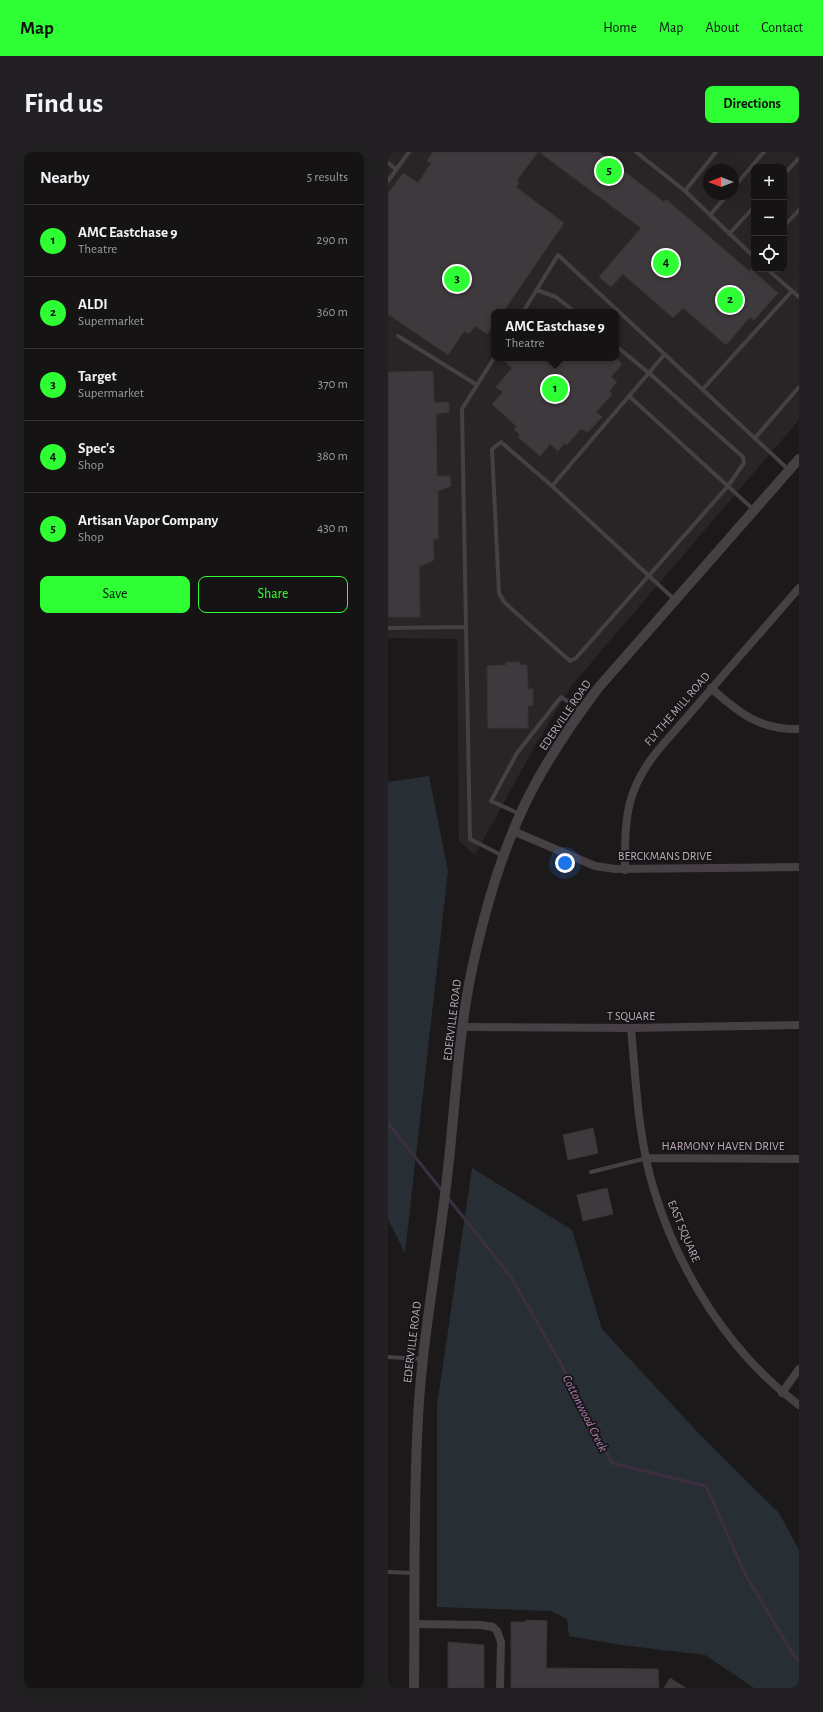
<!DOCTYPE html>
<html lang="en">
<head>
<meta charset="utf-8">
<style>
	body { margin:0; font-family:"Alegreya Sans",sans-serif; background:#222022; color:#f1f3f6 }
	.controls { position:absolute; right:12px; top:12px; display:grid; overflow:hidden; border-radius:8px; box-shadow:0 4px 16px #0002 }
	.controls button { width:36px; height:36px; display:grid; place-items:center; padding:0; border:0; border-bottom:1px solid #343234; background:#151314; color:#f1f3f6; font:20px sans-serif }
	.compass { position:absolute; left:315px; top:12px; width:36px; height:36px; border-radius:50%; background:#151314; box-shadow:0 4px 16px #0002; rotate:270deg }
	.you { position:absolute; left:177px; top:711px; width:14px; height:14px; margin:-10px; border:3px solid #fff; border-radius:50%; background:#1a73e8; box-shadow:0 0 0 6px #1a73e833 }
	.badge { display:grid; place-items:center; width:26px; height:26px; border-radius:50%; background:#2eff34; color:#111; font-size:13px; font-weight:700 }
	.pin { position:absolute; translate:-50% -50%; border:2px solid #fff; box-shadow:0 1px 4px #0006 }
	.popup { position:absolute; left:103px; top:157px; width:128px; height:52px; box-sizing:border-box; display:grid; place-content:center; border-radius:8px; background:#151314; filter:drop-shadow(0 1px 3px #0005); font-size:13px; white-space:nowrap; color:#9d9ea0 }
	.popup b { font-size:15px; color:#f1f3f6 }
	.popup::after { content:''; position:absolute; left:50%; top:100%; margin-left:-8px; border:8px solid transparent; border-top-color:#151314 }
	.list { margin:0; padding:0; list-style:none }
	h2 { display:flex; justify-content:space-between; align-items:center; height:52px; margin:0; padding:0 16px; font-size:17px }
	h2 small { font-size:13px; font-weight:400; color:#9d9ea0 }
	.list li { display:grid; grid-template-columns:26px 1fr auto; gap:12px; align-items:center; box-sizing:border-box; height:72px; padding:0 16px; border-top:1px solid #343234 }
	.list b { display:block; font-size:15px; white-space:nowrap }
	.list p { margin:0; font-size:13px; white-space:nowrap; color:#9d9ea0 }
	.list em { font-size:13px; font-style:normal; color:#9d9ea0 }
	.actions { display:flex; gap:8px; padding:12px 16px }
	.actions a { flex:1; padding:9px 0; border:1px solid #2eff34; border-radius:8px; text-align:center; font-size:14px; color:#2eff34 }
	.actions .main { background:#2eff34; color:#111 }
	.icon { flex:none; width:22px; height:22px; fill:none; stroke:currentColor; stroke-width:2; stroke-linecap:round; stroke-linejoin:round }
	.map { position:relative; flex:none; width:411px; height:1536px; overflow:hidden; border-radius:8px }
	header { display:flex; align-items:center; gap:24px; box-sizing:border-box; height:56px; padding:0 20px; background:#2eff34; color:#111 }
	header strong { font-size:19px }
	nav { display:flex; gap:22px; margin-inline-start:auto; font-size:14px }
	.intro { display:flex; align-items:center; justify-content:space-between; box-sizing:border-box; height:96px; padding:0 24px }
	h1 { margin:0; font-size:28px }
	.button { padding:10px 18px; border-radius:8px; background:#2eff34; color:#111; font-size:14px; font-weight:700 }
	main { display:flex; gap:24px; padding:0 24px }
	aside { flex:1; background:#151314; border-radius:8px; box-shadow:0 4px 16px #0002 }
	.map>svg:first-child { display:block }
</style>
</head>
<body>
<header>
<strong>Map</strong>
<nav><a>Home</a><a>Map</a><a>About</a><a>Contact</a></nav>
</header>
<div class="intro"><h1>Find us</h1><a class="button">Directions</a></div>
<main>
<aside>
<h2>Nearby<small>5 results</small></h2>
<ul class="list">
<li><span class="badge">1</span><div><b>AMC Eastchase 9</b><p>Theatre</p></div><em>290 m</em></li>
<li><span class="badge">2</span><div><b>ALDI</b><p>Supermarket</p></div><em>360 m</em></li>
<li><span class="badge">3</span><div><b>Target</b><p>Supermarket</p></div><em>370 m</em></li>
<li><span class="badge">4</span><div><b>Spec's</b><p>Shop</p></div><em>380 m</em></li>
<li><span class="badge">5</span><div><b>Artisan Vapor Company</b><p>Shop</p></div><em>430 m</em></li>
</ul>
<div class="actions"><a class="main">Save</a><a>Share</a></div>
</aside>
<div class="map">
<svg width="411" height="1536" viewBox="0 0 411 1536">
	<rect width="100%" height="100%" fill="#1c191b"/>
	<!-- built -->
	<path fill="#292527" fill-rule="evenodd" d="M0,0H411V268L184,533L147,594L87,703L71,689L69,487L0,486ZM366,15H396V117H366ZM321,18H345V42H321ZM106,160H228V206H106Z"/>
	<!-- green -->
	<path fill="#282f34" d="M41,624L60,719L17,1101L0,1067V630Z
		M84,1016L184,1078L214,1177L314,1285L391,1361L411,1398V1536H366L317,1503L233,1493L181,1484L179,1467L163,1459L49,1455V1253Z"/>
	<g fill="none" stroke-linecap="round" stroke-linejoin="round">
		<!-- stream -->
		<path stroke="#3d2e41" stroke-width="3" d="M0,971L55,1040
			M60,1046L123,1125L172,1210L224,1311L318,1334L357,1422L406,1504L411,1508"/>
	</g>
	<!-- building -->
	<path fill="#3e393c" stroke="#383336" d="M45,0H150L129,28L131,31L128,35L176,71L115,160H106V171L99,182L87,174L81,182L76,179L60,203L0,162V42L15,21L30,31L43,11L39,9Z
		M151,0H211L276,50L278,47L361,119L363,117L390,141L366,168L362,165L338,193L295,156L285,166L235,122L223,135L211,125L253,76Z
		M113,206H228L234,212L223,225L229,230L221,239L224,242L208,260L214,265L200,280L193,277L179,293L177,291L170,299L162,292L152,304L130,285L132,283L126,277L128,274L104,252L115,240L108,235L124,216Z
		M45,219L46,251L61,250V260L48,262L49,324H62L63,334L50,339V387H45L46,408L31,415L32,465H0V220Z
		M118,510H132V513H139L140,537H145V553L140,554V576H100L99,514L118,513Z
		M205,976L210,1001L180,1008L175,983Z
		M219,1036L225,1062L195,1069L189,1043Z
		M138,1468L159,1469L158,1516L270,1517L271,1536H123V1470H138Z
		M60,1490L96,1493V1536H60Z
		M282,1526L298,1536H276Z"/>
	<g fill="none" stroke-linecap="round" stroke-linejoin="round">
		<!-- service -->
		<path stroke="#463f44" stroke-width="4" d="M248,0L297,39L366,105
			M0,11L8,17
			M396,22L411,6
			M0,29L21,0
			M345,36L376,0
			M297,39L328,0
			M322,63L340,42
			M396,74L411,58
			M341,82L366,55
			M379,117L411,145
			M149,138L168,145L187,160
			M135,160L170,103L401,318
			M10,184L89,233
			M277,202L164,334L287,448
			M315,237L404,139
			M241,244L366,358
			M367,286L411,235
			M164,334L113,290L104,297L111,441L116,450L182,509L188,506L340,334L356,311L355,305L261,221L228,194
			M78,475L82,687L115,704
			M0,476L78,475L74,257L106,206
			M132,662L103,649L129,601L173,545L193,558
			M203,1020L259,1006
			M0,1205L34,1207
			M0,1420L25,1421"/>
		<!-- minor -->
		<path stroke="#463f44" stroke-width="8" d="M323,536C351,561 372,578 411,577
			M125,679L207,714L227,717L411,715
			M237,718C237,666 237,638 271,597L411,436
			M75,875L243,876L411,873
			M243,876C248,930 250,986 266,1038C291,1120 341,1201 411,1253
			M259,1006L411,1007
			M394,1241L411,1217
			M27,1472L93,1473L105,1475L109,1479L113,1490L112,1536"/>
		<!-- tertiary -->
		<path stroke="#463f44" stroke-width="10" d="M26,1536C27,1446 25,1356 30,1266C34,1188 49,1111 58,1034C67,963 69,891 83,822C95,764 111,707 136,654C156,612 183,572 211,535L411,307"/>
	</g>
	<g text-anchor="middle" stroke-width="3.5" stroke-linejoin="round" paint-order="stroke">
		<!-- street labels -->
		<g font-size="12" fill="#bcabbb" stroke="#171416">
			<text transform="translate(289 557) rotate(-49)" y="4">FLY THE MILL ROAD</text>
			<text transform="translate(177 563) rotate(-56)" y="4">EDERVILLE ROAD</text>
			<text x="277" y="708">BERCKMANS DRIVE</text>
			<text x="243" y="868">T SQUARE</text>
			<text transform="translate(64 868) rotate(-83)" y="4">EDERVILLE ROAD</text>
			<text x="335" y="998">HARMONY HAVEN DRIVE</text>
			<text transform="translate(296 1079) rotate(67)" y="4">EAST SQUARE</text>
			<text transform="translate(24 1190) rotate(-83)" y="4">EDERVILLE ROAD</text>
		</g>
		<!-- water labels -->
		<g font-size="13" font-style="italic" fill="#af80b9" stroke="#171416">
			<text transform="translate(198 1261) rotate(63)" y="5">Cottonwood Creek</text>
		</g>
	</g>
</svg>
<div class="controls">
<button>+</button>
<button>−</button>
<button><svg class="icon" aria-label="locate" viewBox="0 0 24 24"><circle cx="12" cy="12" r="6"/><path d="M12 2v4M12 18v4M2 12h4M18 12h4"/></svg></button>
</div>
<svg class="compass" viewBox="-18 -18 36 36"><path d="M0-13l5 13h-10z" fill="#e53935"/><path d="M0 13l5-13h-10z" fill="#9d9ea0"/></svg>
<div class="you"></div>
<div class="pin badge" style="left:167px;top:237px">1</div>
<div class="popup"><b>AMC Eastchase 9</b>Theatre</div>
<div class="pin badge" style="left:342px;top:148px">2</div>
<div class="pin badge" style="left:69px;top:127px">3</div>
<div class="pin badge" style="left:278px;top:111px">4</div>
<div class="pin badge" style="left:221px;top:19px">5</div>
</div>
</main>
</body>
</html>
